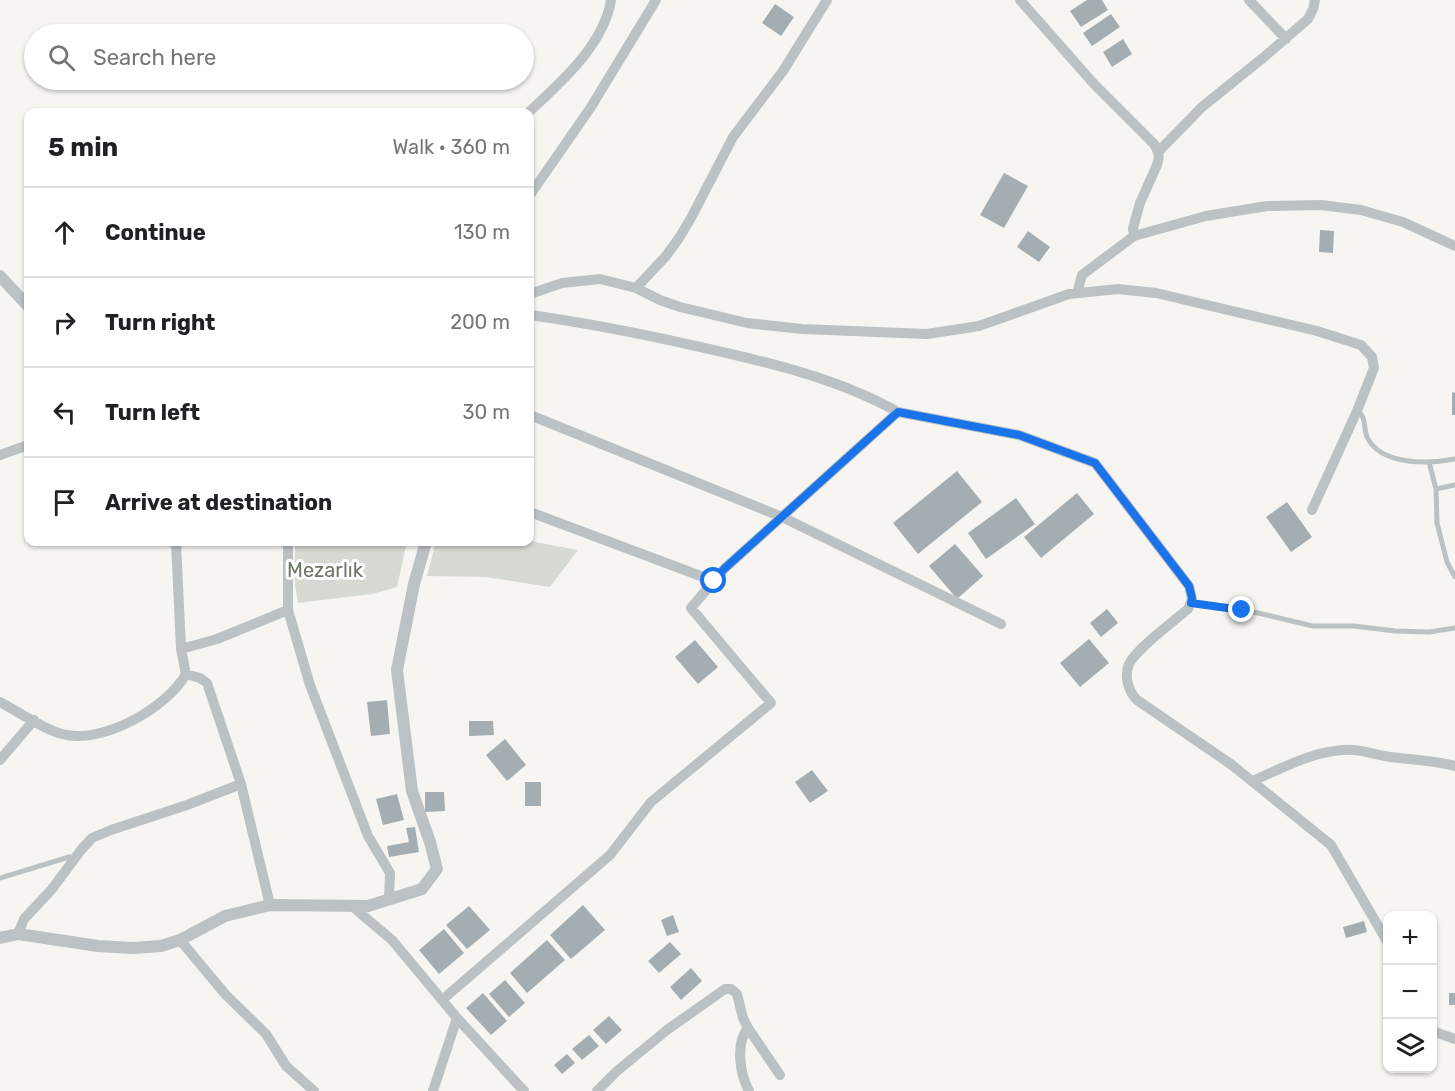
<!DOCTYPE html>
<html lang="en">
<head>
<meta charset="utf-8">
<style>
	body { margin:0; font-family:Rubik,sans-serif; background:#f2f2f2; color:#202124 }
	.controls { position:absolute; right:18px; bottom:18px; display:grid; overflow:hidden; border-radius:12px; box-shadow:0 2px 4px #0004 }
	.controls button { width:54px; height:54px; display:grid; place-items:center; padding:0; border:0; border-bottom:2px solid #e0e0e0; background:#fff; color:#202124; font:30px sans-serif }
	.stop { position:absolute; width:18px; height:18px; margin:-14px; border:4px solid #1a73e8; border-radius:50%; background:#fff }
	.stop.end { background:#1a73e8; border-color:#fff; box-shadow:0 2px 6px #0008 }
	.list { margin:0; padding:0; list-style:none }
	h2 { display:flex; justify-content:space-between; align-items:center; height:78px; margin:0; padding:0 24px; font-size:26px }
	h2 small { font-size:20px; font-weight:400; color:#757577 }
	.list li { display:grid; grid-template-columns:39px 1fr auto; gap:18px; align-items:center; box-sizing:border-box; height:90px; padding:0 24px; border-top:2px solid #e0e0e0 }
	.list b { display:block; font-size:22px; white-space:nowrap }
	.list em { font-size:20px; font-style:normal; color:#757577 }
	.icon { flex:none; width:33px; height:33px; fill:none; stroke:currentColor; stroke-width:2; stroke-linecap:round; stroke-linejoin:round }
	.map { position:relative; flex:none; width:1455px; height:1091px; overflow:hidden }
	.search { position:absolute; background:#fff; box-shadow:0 2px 4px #0004; left:24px; top:24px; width:510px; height:66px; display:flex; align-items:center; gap:15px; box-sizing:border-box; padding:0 21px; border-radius:33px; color:#757577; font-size:22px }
	.panel { position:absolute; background:#fff; box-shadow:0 2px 4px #0004; left:24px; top:108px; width:510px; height:438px; border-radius:12px }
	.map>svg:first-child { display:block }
</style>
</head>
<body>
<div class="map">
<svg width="1455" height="1091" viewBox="0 0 1455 1091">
	<rect width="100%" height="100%" fill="#f6f5f2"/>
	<!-- green -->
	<path fill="#d6dad2" d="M530,541L578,550L550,587L486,577L427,576L436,542Z
		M295,542H407L397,587L372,594L298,603L295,584Z"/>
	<!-- building -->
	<path fill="#a4aeb2" d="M1087,0H1102L1108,10L1081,27L1070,11Z
		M775,4L794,17L781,36L762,23Z
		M1111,14L1120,27L1092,46L1083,33Z
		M1123,39L1132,54L1112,67L1103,52Z
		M1004,173L1028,186L1004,228L980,215Z
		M1320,230L1334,231L1333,253L1319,252Z
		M1028,231L1050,247L1039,262L1017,247Z
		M1452,392L1455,393V415H1452Z
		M957,471L982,502L918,554L893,523Z
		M1077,493L1094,514L1041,558L1024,537Z
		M1016,498L1035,524L986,559L968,533Z
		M1287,502L1312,537L1291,552L1266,517Z
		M955,544L983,576L957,599L929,566Z
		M1107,609L1118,623L1101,637L1090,623Z
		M1089,639L1109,663L1080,687L1060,663Z
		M695,640L718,667L698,684L675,657Z
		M387,700L390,734L371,736L367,702Z
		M469,721H493L494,735L469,736Z
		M505,739L526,765L507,781L486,755Z
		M812,770L828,791L810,803L795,782Z
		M525,782H541V806H525Z
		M425,792H444L445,811L425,812Z
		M397,794L404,820L383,825L376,799Z
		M415,827L419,852L389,857L387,846L409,842L406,828Z
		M583,905L605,930L571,959L550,935Z
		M469,906L490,930L467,949L446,925Z
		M673,915L679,932L667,936L661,920Z
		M1364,921L1367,932L1346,938L1343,927Z
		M444,929L464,953L439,974L419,950Z
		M547,940L565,960L527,993L510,973Z
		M670,942L681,954L659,973L648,961Z
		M691,968L702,981L681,1000L670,987Z
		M505,980L525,1003L509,1017L489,994Z
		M483,993L507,1021L491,1035L466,1008Z
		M1449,993H1455V1005H1449Z
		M609,1016L622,1030L606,1044L593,1030Z
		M589,1035L599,1046L582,1060L572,1049Z
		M567,1054L575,1063L562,1074L554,1065Z"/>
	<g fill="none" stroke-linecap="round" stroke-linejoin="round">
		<!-- service -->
		<path stroke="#bcc2c4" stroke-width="5" d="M1357,411C1367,417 1363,427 1367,437C1381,466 1429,464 1455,459
			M1429,462L1436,489L1437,523L1447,562L1455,577
			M1436,489L1455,485
			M1191,603L1258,613L1313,626H1354L1395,631L1429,632L1455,628
			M0,878L69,857H76"/>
		<!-- minor -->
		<path stroke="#bcc2c4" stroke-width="10" d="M1020,0L1094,84L1154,144C1159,152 1160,156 1157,165L1140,203L1133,228L1134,236
			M1249,0L1286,39
			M529,112C560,83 604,45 611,0
			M1159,151L1202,107L1264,57L1308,19L1313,9L1315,0
			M530,195L591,107L656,0
			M636,288L666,256L679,238L691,218L733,137L783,71L827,0
			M1077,293L1082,275L1134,236L1206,216L1267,206L1321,205L1361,210L1403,222L1455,246
			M530,294L562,283L600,279L636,288L660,300L680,307L747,323L802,329L927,334L979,326L1069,294L1118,289L1156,293L1317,331L1361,345L1372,357L1374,368L1357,411L1312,510
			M898,412L1019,435L1095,463L1189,586L1192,599L1188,609C1174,621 1136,649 1129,664C1124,676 1128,691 1137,700L1232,765L1331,845L1388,943
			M530,415L782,517L1001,624
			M0,455L28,445
			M530,512L714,581
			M288,542V610L310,685L368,836L390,873L389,899
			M181,649L217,639L288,610
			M186,674L200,678L207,683L241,784L270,905
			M0,702C17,711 45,730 62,734C102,745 167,708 186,674L181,649L176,542
			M0,760L34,720
			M1253,781C1284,767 1319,748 1354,750C1367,751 1379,756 1391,757C1413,760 1433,760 1455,766
			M353,907L392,940L457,1018L524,1091
			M18,934L24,919L52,889L81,850L92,838L111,830L187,805L241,784
			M180,940L226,995L266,1034L286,1066L314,1091
			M442,1000L610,855L651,802L771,703L691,608L724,569L898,412C837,378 768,362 700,347C643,334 587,323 530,315
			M748,1028C735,1044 740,1074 749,1091
			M1432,1031L1455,1039
			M433,1091L457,1018
			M597,1091L617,1071L667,1030L725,989H731L737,994L743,1018L748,1028L780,1075"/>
		<!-- tertiary -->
		<path stroke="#bcc2c4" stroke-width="12" d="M0,276L28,306
			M0,938L18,934L98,946L133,948L161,946L180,940L225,916L270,905L368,906L422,889L437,869L430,842L412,791L397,670L414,584L426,542"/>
	</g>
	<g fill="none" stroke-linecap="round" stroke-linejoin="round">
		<!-- route -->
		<path stroke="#1a73e8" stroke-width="8" d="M714,581L724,569L898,412L1019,435L1095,463L1189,586L1192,598L1191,603L1242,610"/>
	</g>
	<g text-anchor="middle" stroke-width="6" stroke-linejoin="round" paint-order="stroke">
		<!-- park labels -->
		<g font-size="20" fill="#6c7965" stroke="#fff">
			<text x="325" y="577">Mezarlık</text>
		</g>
	</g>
</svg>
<div class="controls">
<button>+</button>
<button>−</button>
<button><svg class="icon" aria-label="layers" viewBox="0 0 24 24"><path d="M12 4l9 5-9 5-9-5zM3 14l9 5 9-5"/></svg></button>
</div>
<div class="stop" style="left:714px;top:581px"></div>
<div class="stop end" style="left:1242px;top:610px"></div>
<div class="search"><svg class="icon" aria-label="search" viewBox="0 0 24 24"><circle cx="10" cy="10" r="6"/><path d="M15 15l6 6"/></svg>Search here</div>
<section class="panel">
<h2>5 min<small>Walk · 360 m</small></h2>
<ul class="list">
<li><svg class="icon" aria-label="ahead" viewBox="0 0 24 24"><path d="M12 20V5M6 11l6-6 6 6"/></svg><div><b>Continue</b></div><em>130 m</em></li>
<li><svg class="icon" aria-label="right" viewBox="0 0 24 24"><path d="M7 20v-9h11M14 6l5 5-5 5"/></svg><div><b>Turn right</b></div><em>200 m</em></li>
<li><svg class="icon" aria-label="left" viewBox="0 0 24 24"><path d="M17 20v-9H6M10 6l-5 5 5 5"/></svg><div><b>Turn left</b></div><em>30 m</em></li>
<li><svg class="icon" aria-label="arrive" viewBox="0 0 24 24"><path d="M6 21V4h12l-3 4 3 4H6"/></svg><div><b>Arrive at destination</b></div></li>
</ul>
</section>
</div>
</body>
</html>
